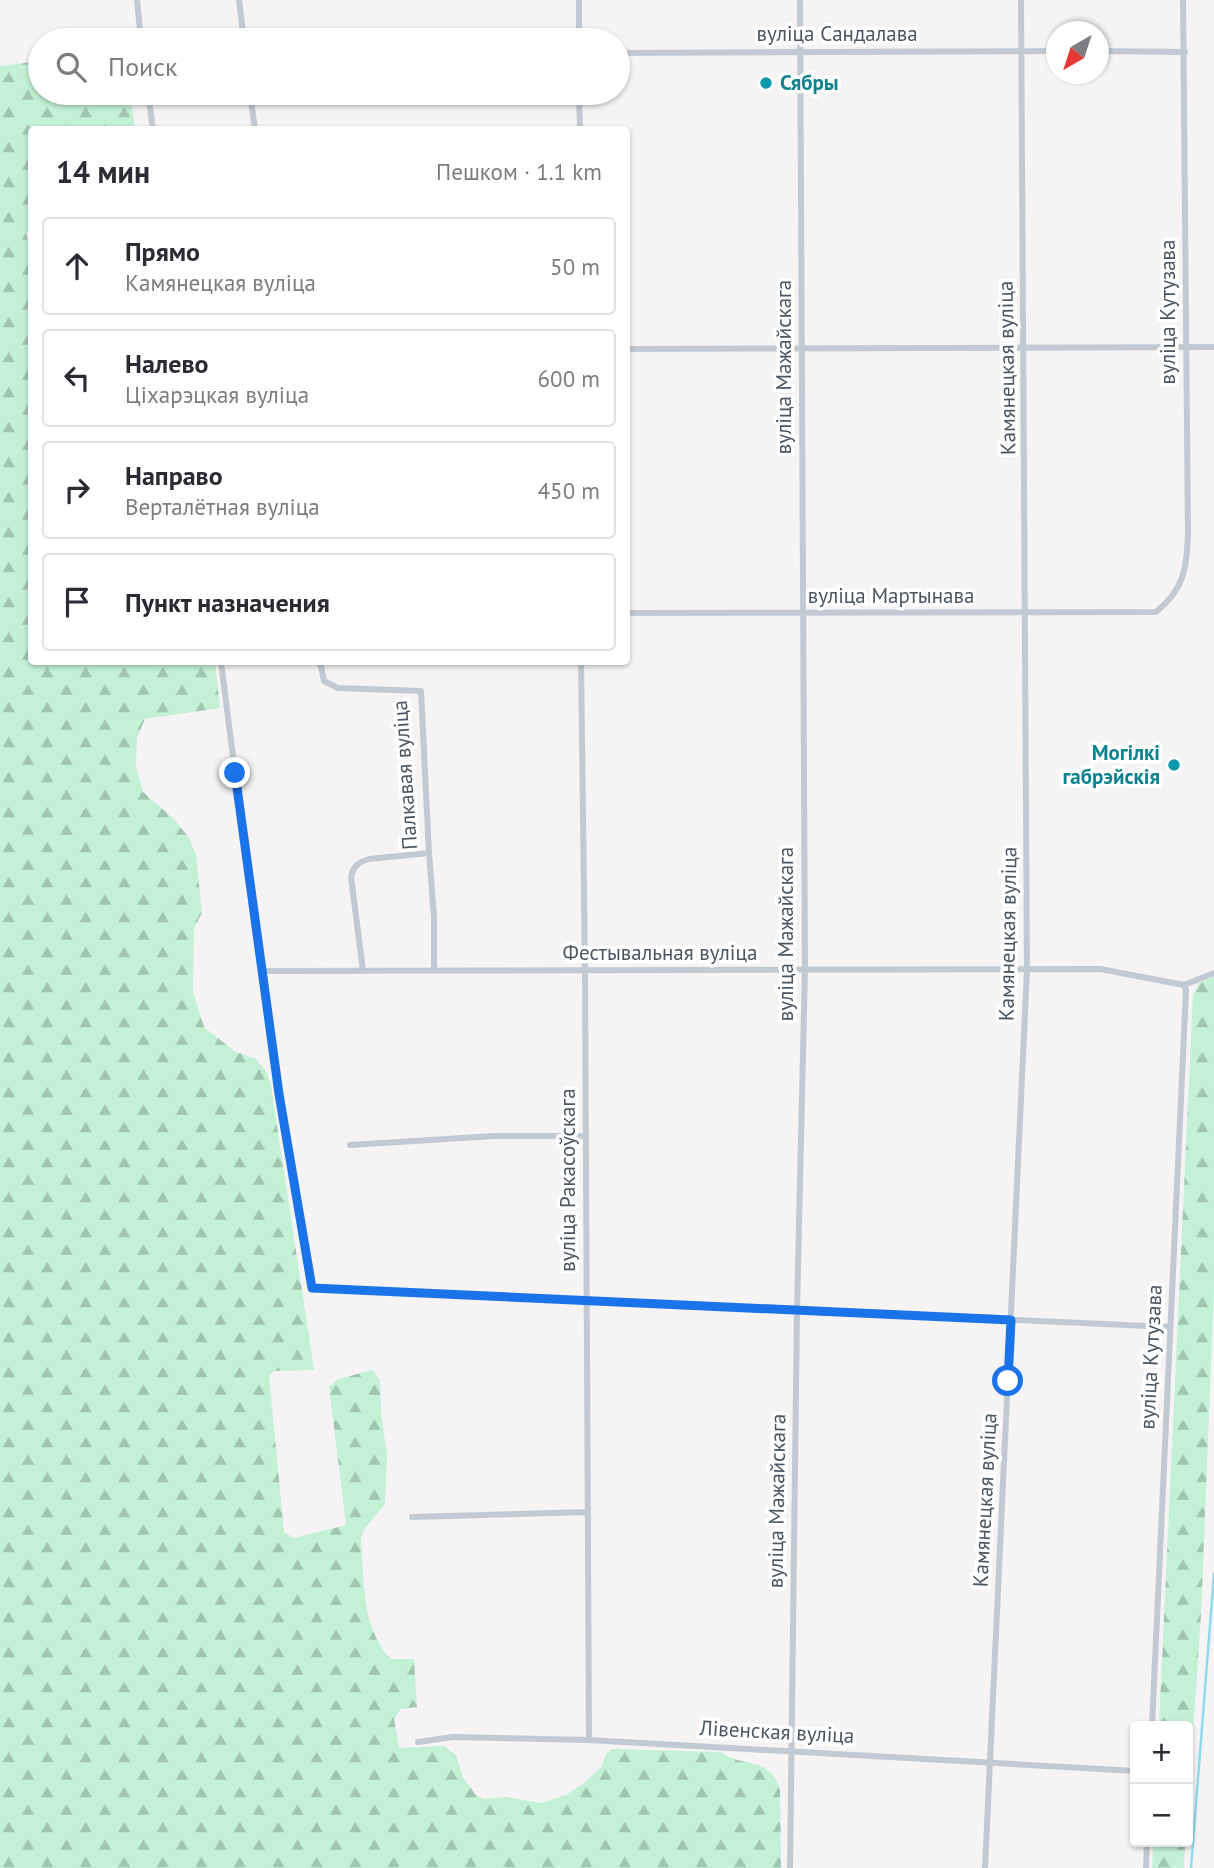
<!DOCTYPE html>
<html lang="ru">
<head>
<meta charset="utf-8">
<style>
	body { margin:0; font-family:"PT Sans",sans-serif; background:#f2f2f3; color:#2b2b33 }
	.controls { position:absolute; right:21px; bottom:21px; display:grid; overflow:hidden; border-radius:7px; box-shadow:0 2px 5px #0004 }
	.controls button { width:63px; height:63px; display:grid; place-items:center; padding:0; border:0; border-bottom:2px solid #e1e1e2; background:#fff; color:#2b2b33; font:35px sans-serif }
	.compass { position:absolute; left:1046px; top:21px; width:63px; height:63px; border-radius:50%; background:#fff; box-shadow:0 2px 5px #0004; rotate:219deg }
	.stop { position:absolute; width:21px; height:21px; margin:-16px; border:5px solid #1a73e8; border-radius:50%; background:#fff }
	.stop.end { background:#1a73e8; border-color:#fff; box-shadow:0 2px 7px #0008 }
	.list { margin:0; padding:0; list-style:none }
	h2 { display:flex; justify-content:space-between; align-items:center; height:91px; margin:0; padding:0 28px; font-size:30px }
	h2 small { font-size:23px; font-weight:400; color:#7c7c81 }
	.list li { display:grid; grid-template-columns:46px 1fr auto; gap:21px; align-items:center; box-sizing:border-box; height:98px; margin:0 14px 14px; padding:0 14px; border:2px solid #e1e1e2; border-radius:7px }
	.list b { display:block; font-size:26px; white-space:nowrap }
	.list p { margin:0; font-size:23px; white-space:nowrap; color:#7c7c81 }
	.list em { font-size:23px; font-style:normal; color:#7c7c81 }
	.icon { flex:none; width:38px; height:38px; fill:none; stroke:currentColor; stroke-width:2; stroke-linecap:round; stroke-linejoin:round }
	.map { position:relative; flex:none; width:1214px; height:1868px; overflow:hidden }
	.search { position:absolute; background:#fff; box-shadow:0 2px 5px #0004; left:28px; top:28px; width:602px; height:77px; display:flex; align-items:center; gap:18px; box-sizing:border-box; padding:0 24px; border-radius:38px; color:#7c7c81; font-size:26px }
	.panel { position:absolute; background:#fff; box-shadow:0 2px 5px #0004; left:28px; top:126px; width:602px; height:539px; border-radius:7px }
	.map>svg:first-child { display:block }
</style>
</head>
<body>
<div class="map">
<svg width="1214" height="1868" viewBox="0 0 1214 1868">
	<defs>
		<pattern id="forest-firs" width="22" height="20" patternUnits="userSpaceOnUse" patternTransform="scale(1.75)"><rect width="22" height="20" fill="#c3f1d5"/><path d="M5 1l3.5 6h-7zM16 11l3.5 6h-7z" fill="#a0c6b0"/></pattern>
	</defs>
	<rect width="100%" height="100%" fill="#f5f3f3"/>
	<!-- forest -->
	<path fill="url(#forest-firs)" d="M40,61V93H130L135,129L32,130L31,230L26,232L32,264V662H215L220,708L145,719L137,737L136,767L143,792L174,819L189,838L196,855L202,913L194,928L193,992L204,1027L234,1051L256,1059L266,1071L271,1086L314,1370L274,1371L269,1376L284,1532L294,1538L346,1525L329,1386L339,1379L372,1370L380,1380L381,1413L387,1454L385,1504L365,1528L361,1538C364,1578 361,1629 391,1659H414L417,1707L401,1709L394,1719L399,1748L444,1746L456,1755L463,1778L476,1795L484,1799L506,1797L541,1803L566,1795L584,1783L601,1767L606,1754L612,1749L720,1752C743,1768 771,1756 780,1790L781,1868H0V66Z
		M1214,977V1287L1201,1616L1188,1806V1726H1159L1193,995L1199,983Z
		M1153,1842H1185L1184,1868H1152Z"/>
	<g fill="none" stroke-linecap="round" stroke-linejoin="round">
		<!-- stream -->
		<path stroke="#90daee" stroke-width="2.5" d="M1191,1868L1214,1574"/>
		<!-- minor -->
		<path stroke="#c1cad2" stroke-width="6" d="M137,0L141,40
			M239,0L244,40
			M579,0V40
			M1098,51L1185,52
			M618,53L1056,51
			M148,93L153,130
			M250,93L255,130
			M579,93L580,130
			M626,349L1214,347
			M626,613L1156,612C1185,588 1186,569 1188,535L1183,0
			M221,662L255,930L279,1094L312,1288L1170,1327
			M320,662L324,681L338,688L421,691L429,853L434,917V971
			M581,662L585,971L589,1740
			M261,971L1100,969L1184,985L1186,990L1152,1726
			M363,971L351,877C353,866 359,862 369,859L429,853
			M1184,985L1214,973
			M350,1145L495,1136H584
			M412,1517L588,1512
			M418,1742L453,1737L589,1740L1135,1771
			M790,1868L797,1310L805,969L800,0
			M985,1868L1027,970L1021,0
			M1146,1868L1147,1842"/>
	</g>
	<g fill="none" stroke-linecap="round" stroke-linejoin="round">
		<!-- route -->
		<path stroke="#1a73e8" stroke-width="9" d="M235,773L279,1094L312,1288L1011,1320L1008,1381"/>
	</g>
	<!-- markers -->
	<g fill="#0f9aa8" stroke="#fff" stroke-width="2.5">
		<circle cx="766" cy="83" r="7"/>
		<circle cx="1174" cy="765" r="7"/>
	</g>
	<g text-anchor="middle" stroke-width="7" stroke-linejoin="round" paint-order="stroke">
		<!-- street labels -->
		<g font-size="21" fill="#4a5661" stroke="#fff">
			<text x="837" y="41">вуліца Сандалава</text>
			<text transform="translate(1168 312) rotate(-90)" y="7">вуліца Кутузава</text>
			<text transform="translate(784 367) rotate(-90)" y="7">вуліца Мажайскага</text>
			<text transform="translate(1007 368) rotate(-91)" y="7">Камянецкая вуліца</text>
			<text x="891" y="603">вуліца Мартынава</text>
			<text transform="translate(405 775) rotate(-94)" y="7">Палкавая вуліца</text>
			<text transform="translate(786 934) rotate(-90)" y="7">вуліца Мажайскага</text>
			<text transform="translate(1008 934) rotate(-89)" y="7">Камянецкая вуліца</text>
			<text x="660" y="960">Фестывальная вуліца</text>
			<text transform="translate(568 1180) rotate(-90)" y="7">вуліца Ракасоўскага</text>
			<text transform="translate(1151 1357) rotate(-87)" y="7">вуліца Кутузава</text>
			<text transform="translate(985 1500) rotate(-87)" y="7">Камянецкая вуліца</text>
			<text transform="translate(777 1501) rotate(-89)" y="7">вуліца Мажайскага</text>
			<text transform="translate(777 1732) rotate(3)" y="7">Лівенская вуліца</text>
		</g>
		<!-- culture labels -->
		<g font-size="21" font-weight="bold" fill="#0d838f" stroke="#fff" text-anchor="start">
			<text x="780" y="90">Сябры</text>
			<text x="1160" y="760" text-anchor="end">Могілкі<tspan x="1160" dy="24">габрэйскія</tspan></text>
		</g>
	</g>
</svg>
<div class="controls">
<button>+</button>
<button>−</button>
</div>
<svg class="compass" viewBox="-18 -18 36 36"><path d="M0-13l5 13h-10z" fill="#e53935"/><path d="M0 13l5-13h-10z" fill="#7c7c81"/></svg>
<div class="stop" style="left:1008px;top:1381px"></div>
<div class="stop end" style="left:235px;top:773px"></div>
<div class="search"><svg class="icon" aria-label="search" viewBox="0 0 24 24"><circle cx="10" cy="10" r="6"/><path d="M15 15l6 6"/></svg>Поиск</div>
<section class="panel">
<h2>14 мин<small>Пешком · 1.1 km</small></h2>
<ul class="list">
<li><svg class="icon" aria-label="ahead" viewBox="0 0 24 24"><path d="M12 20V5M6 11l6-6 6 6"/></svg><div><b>Прямо</b><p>Камянецкая вуліца</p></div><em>50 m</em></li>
<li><svg class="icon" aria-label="left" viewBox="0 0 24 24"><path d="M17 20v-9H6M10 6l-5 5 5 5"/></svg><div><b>Налево</b><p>Ціхарэцкая вуліца</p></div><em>600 m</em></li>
<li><svg class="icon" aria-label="right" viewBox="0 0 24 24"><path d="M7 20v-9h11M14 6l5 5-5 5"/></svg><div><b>Направо</b><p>Верталётная вуліца</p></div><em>450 m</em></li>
<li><svg class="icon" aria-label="arrive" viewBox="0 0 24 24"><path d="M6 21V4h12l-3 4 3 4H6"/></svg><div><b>Пункт назначения</b></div></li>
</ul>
</section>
</div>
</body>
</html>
